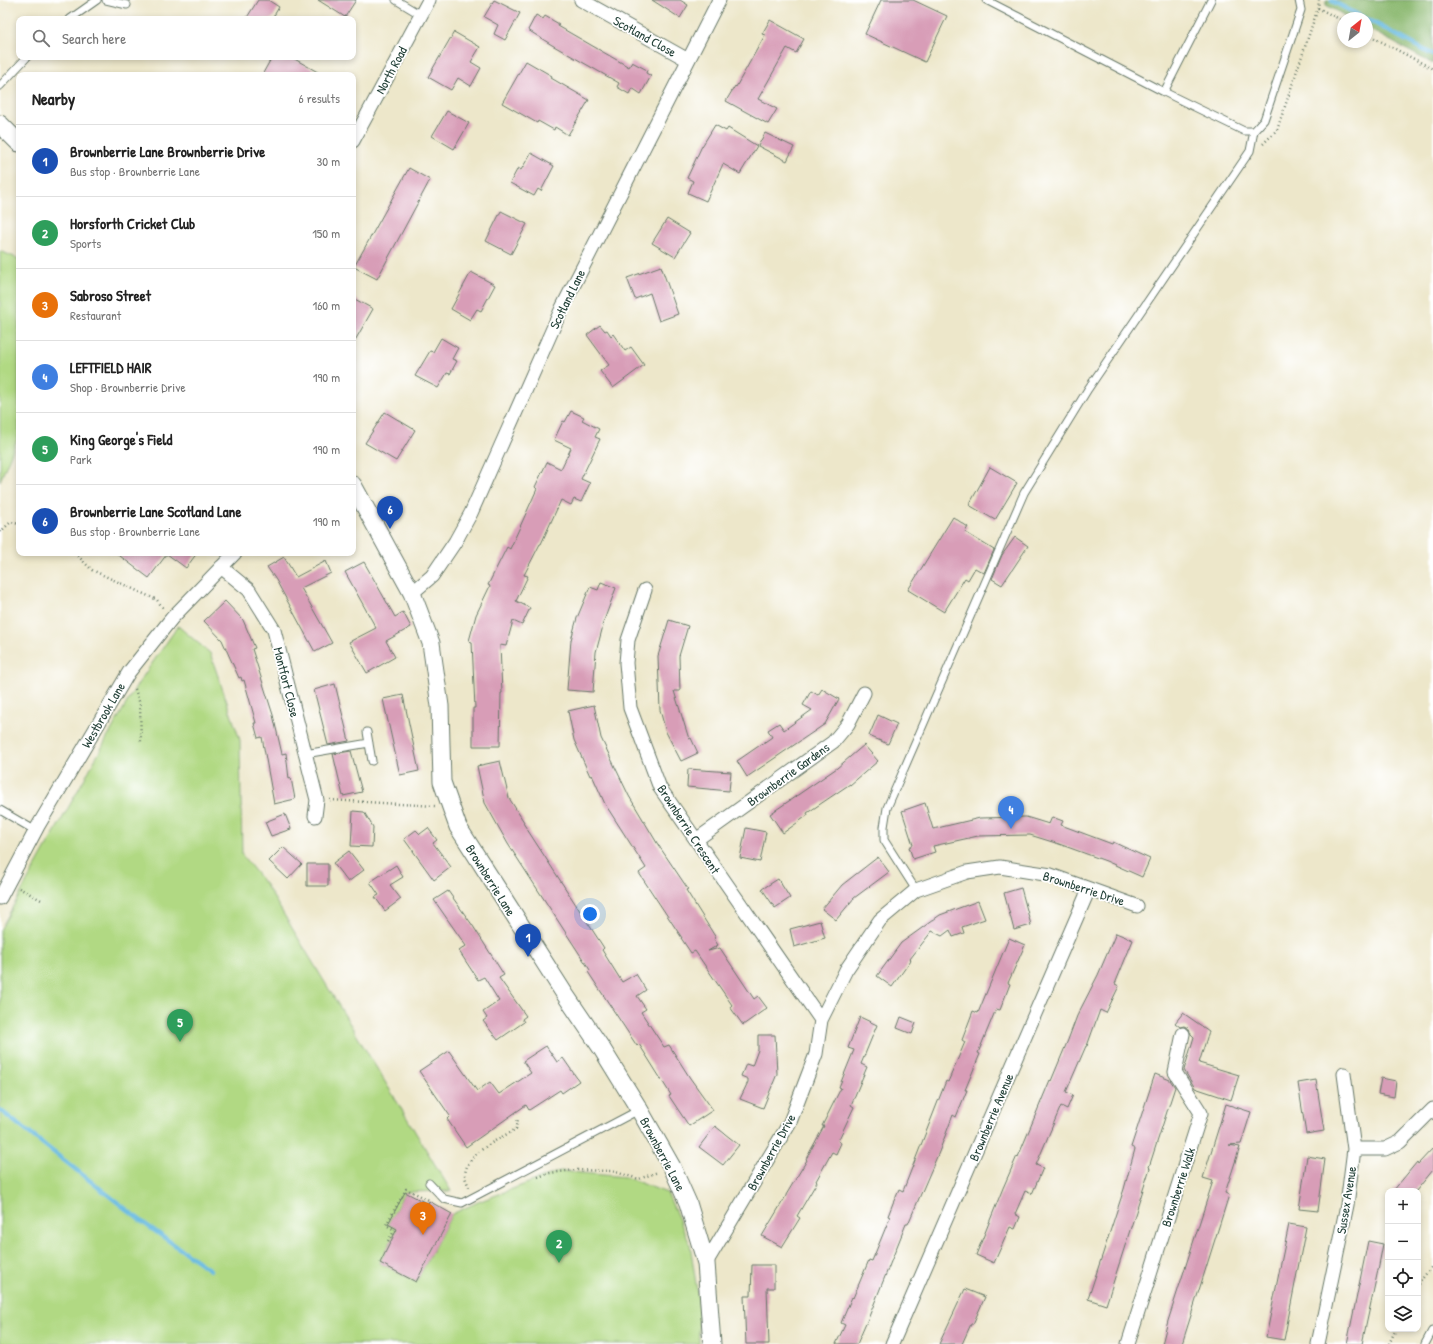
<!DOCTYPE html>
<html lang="en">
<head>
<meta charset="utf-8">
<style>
	body { margin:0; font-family:"Patrick Hand",sans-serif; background:#f2f2f2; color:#222 }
	.controls { position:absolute; right:12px; bottom:12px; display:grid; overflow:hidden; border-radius:8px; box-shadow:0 2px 6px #0003 }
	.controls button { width:36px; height:36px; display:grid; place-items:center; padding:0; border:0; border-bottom:1px solid #e0e0e0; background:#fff; color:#222; font:20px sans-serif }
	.compass { position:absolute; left:1337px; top:12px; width:36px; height:36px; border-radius:50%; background:#fff; box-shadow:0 2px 6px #0003; rotate:31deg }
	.you { position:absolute; left:590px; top:914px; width:14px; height:14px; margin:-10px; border:3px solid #fff; border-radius:50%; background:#1a73e8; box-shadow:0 0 0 6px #1a73e833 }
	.badge { display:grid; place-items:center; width:26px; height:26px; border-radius:50%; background:#d93025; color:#fff; font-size:13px; font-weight:700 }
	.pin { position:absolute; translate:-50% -33px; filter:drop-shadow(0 1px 2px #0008) }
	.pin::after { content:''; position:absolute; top:21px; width:14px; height:12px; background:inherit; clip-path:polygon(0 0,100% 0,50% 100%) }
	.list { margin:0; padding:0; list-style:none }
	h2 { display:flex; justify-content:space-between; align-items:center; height:52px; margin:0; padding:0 16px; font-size:17px }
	h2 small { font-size:13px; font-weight:400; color:#767676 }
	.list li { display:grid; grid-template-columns:26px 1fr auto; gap:12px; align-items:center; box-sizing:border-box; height:72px; padding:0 16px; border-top:1px solid #e0e0e0 }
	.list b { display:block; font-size:15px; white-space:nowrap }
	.list p { margin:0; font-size:13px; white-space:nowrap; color:#767676 }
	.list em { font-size:13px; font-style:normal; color:#767676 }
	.icon { flex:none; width:22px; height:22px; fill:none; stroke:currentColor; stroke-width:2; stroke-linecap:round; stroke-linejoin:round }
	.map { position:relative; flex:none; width:1433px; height:1344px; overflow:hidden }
	.search { position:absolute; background:#fff; box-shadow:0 2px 6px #0003; left:16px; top:16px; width:340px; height:44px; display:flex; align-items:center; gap:10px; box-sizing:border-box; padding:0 14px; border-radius:8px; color:#767676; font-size:15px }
	.panel { position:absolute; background:#fff; box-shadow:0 2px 6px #0003; left:16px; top:72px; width:340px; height:484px; border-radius:8px }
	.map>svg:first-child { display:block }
</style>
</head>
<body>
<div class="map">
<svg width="1433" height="1344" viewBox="0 0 1433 1344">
	<rect width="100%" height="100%" fill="#fff"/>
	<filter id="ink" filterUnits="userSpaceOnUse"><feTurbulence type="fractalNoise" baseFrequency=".025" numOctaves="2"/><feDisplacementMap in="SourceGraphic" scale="8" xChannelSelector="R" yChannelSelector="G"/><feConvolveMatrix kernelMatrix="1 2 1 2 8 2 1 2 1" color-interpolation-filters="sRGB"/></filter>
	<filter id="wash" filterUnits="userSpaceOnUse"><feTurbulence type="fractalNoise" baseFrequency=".012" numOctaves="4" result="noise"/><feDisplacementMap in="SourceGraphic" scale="16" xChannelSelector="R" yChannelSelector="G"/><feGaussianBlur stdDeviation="0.9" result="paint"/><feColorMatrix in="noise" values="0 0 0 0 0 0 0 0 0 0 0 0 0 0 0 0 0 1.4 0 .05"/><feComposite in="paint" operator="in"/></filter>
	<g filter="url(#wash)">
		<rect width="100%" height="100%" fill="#ede7ca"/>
		<!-- green -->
		<path fill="#b1d983" stroke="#688b5c" d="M0,251L19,259V435L0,481Z
			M178,626L210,653L240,740L242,855L266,885L451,1191L405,1192L388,1224L397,1229L380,1263L416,1282L452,1214L478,1202L560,1171L625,1177L667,1193L690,1244L698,1297L699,1344H3L0,1342V930L135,688Z"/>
		<!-- forest -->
		<path fill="#8cb971" stroke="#567b52" d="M1326,0H1433V64L1367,28V18H1349L1326,5Z"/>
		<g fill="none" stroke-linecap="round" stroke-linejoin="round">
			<!-- stream -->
			<path stroke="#65b9e1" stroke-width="4.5" d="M1332,1L1364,18
				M1367,19L1433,55
				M0,1110L145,1224L210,1270"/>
		</g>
		<g id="blocks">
			<!-- building -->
			<path fill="#d89db7" d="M258,0H268L279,7L272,19H246Z
				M318,0H356L345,17Z
				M494,0L520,13L505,40L494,34L498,25L484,17Z
				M652,0H680L688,5L680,18Z
				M881,0H913L947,16L925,62L865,34Z
				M536,15L543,19L545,16L559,24L558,26L629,67L632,62L647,70L646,73L651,76L641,94L632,88L629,94L617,87L619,83L552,45L528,30Z
				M770,20L804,39L796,53L787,48L758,99L777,109L768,124L726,101L735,86L736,87L765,35L762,34Z
				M454,32L480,47L471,62L481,68L471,86L458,78L451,90L428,77Z
				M272,57H291L323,75H262Z
				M526,61L552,76L551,78L589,100L568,135L555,127L554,130L538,121L537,123L502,103Z
				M447,111L469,123L454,149L432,136Z
				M715,125L726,131L728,128L757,146L740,174L723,164L706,201L688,193L693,181L687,178L701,148Z
				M765,133L794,147L787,161L758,146Z
				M531,153L554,166L541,191L538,189L534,196L510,183L518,168L521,170Z
				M409,168L430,180L377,279L354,267Z
				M501,211L527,224L511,254L486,241Z
				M667,219L690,233L675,257L652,243Z
				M661,266L678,314L659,321L650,293L635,299L627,278Z
				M471,272L495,285L481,311L477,309L470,320L451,309Z
				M353,298L373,309L353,344Z
				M600,325L605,331L607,330L611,336L613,334L625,351L631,347L644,365L613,388L600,371L609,365L587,335Z
				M441,338L458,348L452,359L457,361L450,374L447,373L438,388L415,376L430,351L433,352Z
				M571,411L584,417L582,420L599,429L595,437L600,439L581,479L590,483L581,502L574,499L571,505L561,500L541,544H540L524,575L528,576L516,601L530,608L522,625L513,621L506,646L500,645L502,693H501L500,746H473V708H475L472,642L469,641L476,615L490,586L488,585L507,547L510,549L537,489L535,487L547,462L561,469L571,448L554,440L563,421L565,422Z
				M385,412L415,430L396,461L365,443Z
				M990,467L1017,483L995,520L969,505Z
				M953,517L968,527L965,532L994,550L984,573L975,568L968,580L965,578L944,612L908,590Z
				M1015,537L1028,546L1002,585L992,579L1002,555Z
				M116,553H197L186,568L167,554L149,578Z
				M284,557L296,577L326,561L331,573L301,588L332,643L315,652L276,580L267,567Z
				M364,562L395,617L403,612L411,627L386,641L395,657L367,673L349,642L376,628L345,572Z
				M601,582L616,588L602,626H603L596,652L593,692L567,690L571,640L577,618L590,587L598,590Z
				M225,601L243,620L255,648L252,649L273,715L282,754L286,753L289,779L291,778L295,799L274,804L262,737L258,738L254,723H256L244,680L242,681L241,677L239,678L222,640L204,621Z
				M669,620L688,626L679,656L680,691H674L689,739L691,738L698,753L681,761L666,732L660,710L658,656Z
				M335,684L349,741L328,745L314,690Z
				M822,689L839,699L825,724L747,777L737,761L772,737L768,730L779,723L784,730L812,710L803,705L811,691L818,695Z
				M403,695L419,771L400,775L383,699Z
				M594,705L601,738L629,796L657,843L688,889L686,890L716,938L714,939L718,945L708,951L720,948L754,999L758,996L767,1008L743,1025L730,1007L732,1005L695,951L691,953L681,938H682L639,873L646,868L605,804L592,775L590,776L574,740L568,711Z
				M878,715L897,724L888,744L869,736Z
				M864,745L878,761L850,785V784L807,813L808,815L783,833L770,814L837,768Z
				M351,751L362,792L343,796L333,754Z
				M500,761L509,798L524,822L523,823L604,948L602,950L622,982L636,974L646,990L637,996L646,1009L641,1012L664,1047L669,1045L690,1078L713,1110L689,1126L669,1096L671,1095L639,1044L637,1046L588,972L590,970L508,844L485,803L477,766Z
				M688,769L731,772L729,791L687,787Z
				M925,803L933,829L980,818L1026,817L1049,824L1052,817L1063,821L1061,825L1112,844L1113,842L1150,859L1142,877L1106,861L1059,844L1030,835L978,836L933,846L935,852L913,859L909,847L913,845L902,811Z
				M353,811L364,812L373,827L372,847L351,846Z
				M285,814L291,829L271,836L265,822Z
				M428,828L437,840L433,843L451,867L434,880L413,851L414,850H412L404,839L416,830L420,834Z
				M746,828L766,832L760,862L740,858Z
				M283,847L302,864L288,879L269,861Z
				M349,851L364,870L348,882L333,863Z
				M878,857L889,872L854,898L836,920L822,909L842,885Z
				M307,864H328V886H307Z
				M396,865L403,877L390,885L401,899L385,911L375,897L379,895L370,882Z
				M778,879L790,898L775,908L762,889Z
				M1021,888L1031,925L1014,930L1004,893Z
				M448,891L473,926L504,975L499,978L526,1016L522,1019L524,1022L498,1040L483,1021L487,1018L483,1012L499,1001L484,977L478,980L459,951L466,946L434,900Z
				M978,901L985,919L962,927L964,933L953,937L950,930L942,936L932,931L910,959L911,960L892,987L877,976L901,943L940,915Z
				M820,921L825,938L794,947L790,929Z
				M1116,933L1133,940L1115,984L1119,986L1106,1013L1100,1010L1087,1046H1086L1066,1092L1073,1095L1067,1109L1061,1106L1036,1165L1043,1168L1032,1194L1025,1191L1015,1214L1020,1217L1015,1229L1010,1227L994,1263L976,1255L1003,1188L1017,1156L1018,1157L1050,1080L1051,1081L1068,1040L1077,1016L1098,975Z
				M1009,938L1025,945L1008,983L1010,984L1000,1010L996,1009L978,1053L980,1054L965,1090H967L956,1117L953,1115L939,1152L908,1224H906L868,1319L857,1344H836L845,1325L841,1323L852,1297L853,1298L869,1260L872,1261L890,1217L888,1216L893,1203L899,1189L903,1191L946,1081L948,1082L965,1042L962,1040L973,1011L978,1013Z
				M1183,1013L1209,1031L1199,1063L1239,1075L1231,1100L1195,1088L1184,1070L1194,1037L1191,1034L1188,1028L1184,1026L1180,1027L1175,1023Z
				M860,1017L877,1025L861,1064L867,1067L851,1105L854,1107L838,1141L841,1143L836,1154L832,1152L816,1181L817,1182L797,1216L800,1218L782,1247L762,1236L786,1196V1195L807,1160L806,1159L824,1126H822L841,1088L839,1087L854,1050L848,1048Z
				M901,1017L916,1023L912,1034L897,1028Z
				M758,1035H775L777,1074L763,1108L740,1099L748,1082V1079L741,1076L746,1064L752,1066L758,1050Z
				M546,1046L557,1062L563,1058L579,1081L562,1093L560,1090L529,1110L526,1105L466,1147L447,1119L450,1116L419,1071L449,1051L477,1091L490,1082L499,1094L531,1073L523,1061Z
				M1155,1074L1170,1080L1175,1087L1149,1167L1150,1168L1106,1305L1088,1299L1124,1189L1135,1149L1131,1147Z
				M1381,1078L1396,1081L1394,1097L1378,1094Z
				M1316,1080L1324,1131L1306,1134L1298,1083Z
				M1226,1104L1251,1112L1241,1144L1229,1145L1240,1147L1225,1193L1229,1195L1182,1344H1162L1168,1321L1213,1181L1203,1178Z
				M715,1126L739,1145L723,1165L699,1147Z
				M1433,1148V1170L1416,1191H1393L1417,1162L1418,1164Z
				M1307,1156L1325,1159L1318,1211L1299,1209Z
				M405,1192L428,1204L429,1201L452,1214L416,1282L380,1263L397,1229L388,1224Z
				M1289,1224L1306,1227L1284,1340L1266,1337Z
				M1368,1241L1383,1244L1378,1270L1362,1344H1347Z
				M752,1265H774V1288H767L769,1344H746L744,1296H751Z
				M965,1289L985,1297L973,1324H971L962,1344H939Z"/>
		</g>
	</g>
	<g filter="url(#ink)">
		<use href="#blocks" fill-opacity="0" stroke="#677868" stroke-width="1"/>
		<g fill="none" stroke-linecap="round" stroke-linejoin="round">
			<!-- service casing -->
			<g stroke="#677868" stroke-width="9">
				<path id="service" d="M106,0L127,5
					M396,0L421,15
					M986,0L1164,92L1244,131H1254L1264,120L1301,10L1299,0
					M70,19L97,0
					M0,86L27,57
					M1164,92L1211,0
					M367,732L372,761
					M305,754L369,743
					M0,810L36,831
					M916,890L884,840V827L887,808L1024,493L1088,389L1250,151L1254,131
					M429,1183L444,1199L462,1203L639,1110
					M1425,1344L1432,1331H1433"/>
			</g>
			<!-- minor casing -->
			<g stroke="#677868" stroke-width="15">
				<path id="minor" d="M581,0L688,60
					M353,141L429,0
					M221,567L249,590L274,630L317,800L315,816
					M645,590L628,640L626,663L630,708L660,788L821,1020
					M412,593L432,576L455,542L471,513L562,308L719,0
					M696,840L833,742L848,724L864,693
					M0,898L38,826L129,672L172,618L235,553
					M1344,1074L1354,1149
					M706,1263L790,1122L816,1054L821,1020L846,970L880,920L916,890L967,872L1000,867L1051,875L1137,906
					M892,1344L1089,889
					M1128,1344L1201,1113L1175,1072L1183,1034
					M1318,1344L1347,1205L1354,1149H1385L1400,1142L1433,1109"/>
			</g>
			<!-- tertiary casing -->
			<g stroke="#677868" stroke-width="19">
				<path id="tertiary" d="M0,124L19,143
					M353,485L412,593L431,643L440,706L442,782L458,827L564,993L602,1049L639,1109L672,1167L688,1203L706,1263L712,1344"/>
			</g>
			<!-- path -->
			<path stroke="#677868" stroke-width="2.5" stroke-dasharray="1 3" stroke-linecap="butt" d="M1318,8L1343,21
				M1367,34L1433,69
				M1263,144L1277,130L1318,8L1319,0
				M0,532L11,522L19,524
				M75,553L92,570L157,600L164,609
				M78,556L80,553
				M135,689L140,704L141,744
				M330,800L435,806
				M19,888L43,901
				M538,1177L550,1173L576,1170L612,1171L639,1179L658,1172
				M469,1187C468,1184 465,1179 465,1176C465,1153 500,1139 516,1129L518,1119
				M388,1241L395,1230L386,1225L406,1189L429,1200
				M1418,1284L1433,1265
				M1389,1344L1396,1329"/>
			<!-- service -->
			<use href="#service" stroke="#fff" stroke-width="7"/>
			<!-- minor -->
			<use href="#minor" stroke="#fff" stroke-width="13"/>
			<!-- tertiary -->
			<use href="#tertiary" stroke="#fff" stroke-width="17"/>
		</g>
	</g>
	<g text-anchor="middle" stroke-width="3.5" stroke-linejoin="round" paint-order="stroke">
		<!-- street labels -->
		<g font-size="13" fill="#1f3d34" stroke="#fff">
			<text transform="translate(645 36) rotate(29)" y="5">Scotland Close</text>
			<text transform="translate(391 70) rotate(-62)" y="5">North Road</text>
			<text transform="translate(567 299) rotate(-64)" y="5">Scotland Lane</text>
			<text transform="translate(287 682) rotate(76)" y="5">Montfort Close</text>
			<text transform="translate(103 715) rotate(-60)" y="5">Westbrook Lane</text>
			<text transform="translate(788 774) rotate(-36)" y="5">Brownberrie Gardens</text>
			<text transform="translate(689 829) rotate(57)" y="5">Brownberrie Crescent</text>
			<text transform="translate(491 880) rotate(58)" y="5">Brownberrie Lane</text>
			<text transform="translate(1084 888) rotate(18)" y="5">Brownberrie Drive</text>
			<text transform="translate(991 1117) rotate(-67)" y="5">Brownberrie Avenue</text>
			<text transform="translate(771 1152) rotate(-61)" y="5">Brownberrie Drive</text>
			<text transform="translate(663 1154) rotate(62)" y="5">Brownberrie Lane</text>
			<text transform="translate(1178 1187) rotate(-72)" y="5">Brownberrie Walk</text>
			<text transform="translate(1346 1200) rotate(-81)" y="5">Sussex Avenue</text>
		</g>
	</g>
</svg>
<div class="controls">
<button>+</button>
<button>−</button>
<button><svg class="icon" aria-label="locate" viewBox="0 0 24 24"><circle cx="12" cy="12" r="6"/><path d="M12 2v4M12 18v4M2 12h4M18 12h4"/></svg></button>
<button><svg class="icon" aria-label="layers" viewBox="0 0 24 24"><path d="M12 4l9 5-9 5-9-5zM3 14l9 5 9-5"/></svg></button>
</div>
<svg class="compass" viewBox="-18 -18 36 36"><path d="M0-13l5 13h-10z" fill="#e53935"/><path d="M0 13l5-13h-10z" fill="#767676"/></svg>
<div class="you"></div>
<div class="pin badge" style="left:528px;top:957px;background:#1a4fb4">1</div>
<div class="pin badge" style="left:559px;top:1263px;background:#2e9e5b">2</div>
<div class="pin badge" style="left:423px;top:1235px;background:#e8710a">3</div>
<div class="pin badge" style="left:1011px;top:829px;background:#3f7fe0">4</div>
<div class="pin badge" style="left:180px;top:1042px;background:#2e9e5b">5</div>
<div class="pin badge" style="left:390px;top:529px;background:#1a4fb4">6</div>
<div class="search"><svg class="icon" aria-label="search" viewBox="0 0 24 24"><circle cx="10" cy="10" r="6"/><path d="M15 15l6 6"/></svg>Search here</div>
<section class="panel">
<h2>Nearby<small>6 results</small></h2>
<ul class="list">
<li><span class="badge" style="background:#1a4fb4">1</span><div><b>Brownberrie Lane Brownberrie Drive</b><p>Bus stop · Brownberrie Lane</p></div><em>30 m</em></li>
<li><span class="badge" style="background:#2e9e5b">2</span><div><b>Horsforth Cricket Club</b><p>Sports</p></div><em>150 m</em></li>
<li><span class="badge" style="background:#e8710a">3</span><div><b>Sabroso Street</b><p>Restaurant</p></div><em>160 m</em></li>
<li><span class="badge" style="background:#3f7fe0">4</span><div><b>LEFTFIELD HAIR</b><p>Shop · Brownberrie Drive</p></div><em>190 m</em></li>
<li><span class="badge" style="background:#2e9e5b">5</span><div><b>King George's Field</b><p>Park</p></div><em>190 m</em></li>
<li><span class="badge" style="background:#1a4fb4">6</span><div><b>Brownberrie Lane Scotland Lane</b><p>Bus stop · Brownberrie Lane</p></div><em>190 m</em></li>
</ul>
</section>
</div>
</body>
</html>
